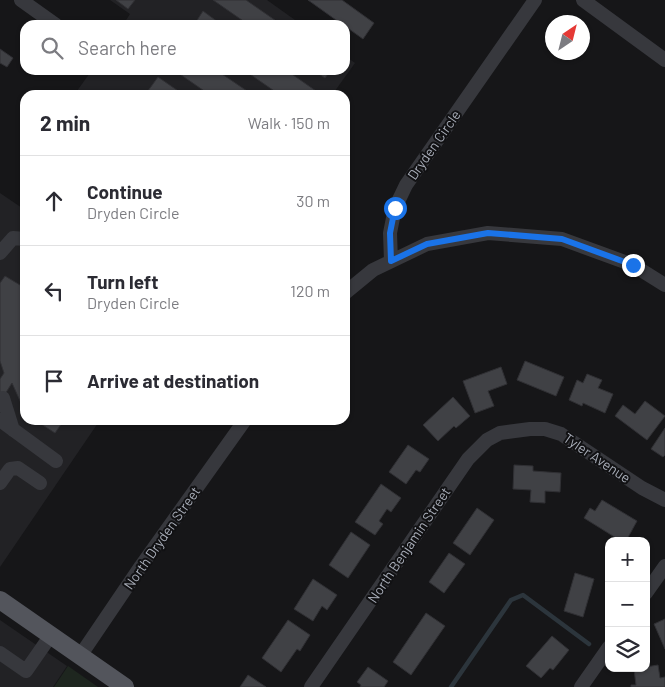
<!DOCTYPE html>
<html lang="en">
<head>
<meta charset="utf-8">
<style>
	body { margin:0; font-family:Barlow,sans-serif; background:#f7f7f7; color:#2b2b33 }
	.controls { position:absolute; right:15px; bottom:15px; display:grid; overflow:hidden; border-radius:10px; box-shadow:0 1px 4px #0004 }
	.controls button { width:45px; height:45px; display:grid; place-items:center; padding:0; border:0; border-bottom:1px solid #e1e1e2; background:#fff; color:#2b2b33; font:25px sans-serif }
	.compass { position:absolute; left:545px; top:15px; width:45px; height:45px; border-radius:50%; background:#fff; box-shadow:0 1px 4px #0004; rotate:35deg }
	.stop { position:absolute; width:15px; height:15px; margin:-11px; border:4px solid #1a73e8; border-radius:50%; background:#fff }
	.stop.end { background:#1a73e8; border-color:#fff; box-shadow:0 1px 5px #0008 }
	.list { margin:0; padding:0; list-style:none }
	h2 { display:flex; justify-content:space-between; align-items:center; height:65px; margin:0; padding:0 20px; font-size:21px }
	h2 small { font-size:16px; font-weight:400; color:#7c7c81 }
	.list li { display:grid; grid-template-columns:32px 1fr auto; gap:15px; align-items:center; box-sizing:border-box; height:90px; padding:0 20px; border-top:1px solid #e1e1e2 }
	.list b { display:block; font-size:19px; white-space:nowrap }
	.list p { margin:0; font-size:16px; white-space:nowrap; color:#7c7c81 }
	.list em { font-size:16px; font-style:normal; color:#7c7c81 }
	.icon { flex:none; width:28px; height:28px; fill:none; stroke:currentColor; stroke-width:2; stroke-linecap:round; stroke-linejoin:round }
	.map { position:relative; flex:none; width:665px; height:687px; overflow:hidden }
	.search { position:absolute; background:#fff; box-shadow:0 1px 4px #0004; left:20px; top:20px; width:330px; height:55px; display:flex; align-items:center; gap:12px; box-sizing:border-box; padding:0 18px; border-radius:15px; color:#7c7c81; font-size:19px }
	.panel { position:absolute; background:#fff; box-shadow:0 1px 4px #0004; left:20px; top:90px; width:330px; height:335px; border-radius:15px }
	.map>svg:first-child { display:block }
</style>
</head>
<body>
<div class="map">
<svg width="665" height="687" viewBox="0 0 665 687">
	<rect width="100%" height="100%" fill="#161618"/>
	<!-- built -->
	<path fill="#222225" d="M110,0H267L302,25H123L130,14Z
		M345,56L355,63L332,95H83L77,91L92,70H345Z
		M0,193L25,210V420H100L0,567Z
		M0,620L67,666L53,687H0Z"/>
	<!-- green -->
	<path fill="#1e261f" d="M68,666L98,687H54Z"/>
	<g fill="none" stroke-linecap="round" stroke-linejoin="round">
		<!-- stream -->
		<path stroke="#2c353c" stroke-width="4.5" d="M451,687L511,600L523,595L589,644"/>
	</g>
	<!-- building -->
	<path fill="#404145" stroke="#303034" d="M116,0H135L128,9Z
		M213,0H246L282,25H249Z
		M308,0H342L374,23L363,39L345,26V25H343Z
		M203,11L222,25H194Z
		M0,49L13,58L7,67L0,63Z
		M174,70H216L253,95H210Z
		M244,70H286L316,91L314,95H280Z
		M313,70H331L325,78Z
		M158,77L184,95H145Z
		M5,276L25,288V412L12,383L0,402V379L4,373L0,361V283Z
		M525,361L564,377L556,396L517,380Z
		M501,367L507,384L488,391L494,406L475,413L463,381Z
		M587,374L602,380L598,388L613,394L605,413L583,403L582,406L569,400L577,380L583,383Z
		M453,397L470,416L456,428L454,426L438,441L423,425Z
		M645,401L665,416L647,440L615,416L623,405L635,414Z
		M35,420H64L55,433Z
		M665,428V455L663,457L651,449Z
		M408,445L429,459L420,472L416,470L406,484L389,472Z
		M514,465L533,466V471L561,473L560,492L545,491V503L530,502L531,490L513,489Z
		M381,484L401,498L391,512L387,509L379,521L383,524L375,535L355,522Z
		M602,500L637,521L626,541H621L584,518L590,508L595,511Z
		M477,508L494,520L470,555L453,543Z
		M351,532L370,545L348,578L329,565Z
		M449,553L465,564L444,593L429,582Z
		M575,573L594,579L583,617L564,611Z
		M313,579L337,595L327,610L322,606L313,621L294,609Z
		M426,613L445,626L411,675L393,662Z
		M665,619V649L654,624Z
		M288,620L310,635L300,651L297,649L281,672L262,658Z
		M552,636L569,650L553,670L550,668L541,678L526,666Z
		M658,665L660,678L665,677V687H631V685H636L634,669L646,668V667Z
		M368,667L388,681L384,687H360L361,685L357,682Z
		M248,675L266,687H240Z"/>
	<g fill="none" stroke-linecap="round" stroke-linejoin="round">
		<!-- minor -->
		<path stroke="#37383d" stroke-width="14" d="M21,0L56,25
			M583,0L665,60
			M0,253L13,238L25,239
			M391,261L390,233L395,208L406,185L535,0
			M345,293L373,270L427,244L488,233L562,239L633,265L665,285
			M3,398L13,430
			M0,420L56,461
			M0,483L10,469L18,468L40,483
			M646,593L665,566
			M0,653L26,671L51,635
			M80,656L141,566L245,420
			M311,687L468,459L487,440L500,433L530,429H545L561,434L642,488L665,500
			M581,687L609,647"/>
		<!-- major -->
		<path stroke="#53555c" stroke-width="18" d="M0,600L125,687"/>
	</g>
	<g fill="none" stroke-linecap="round" stroke-linejoin="round">
		<!-- route -->
		<path stroke="#1a73e8" stroke-width="6" d="M395,208L390,233L391,261L427,244L488,233L562,239L633,265"/>
	</g>
	<g text-anchor="middle" stroke-width="4" stroke-linejoin="round" paint-order="stroke">
		<!-- street labels -->
		<g font-size="14" fill="#a8adb8" stroke="#111113">
			<text transform="translate(434 145) rotate(-55)" y="5">Dryden Circle</text>
			<text transform="translate(597 458) rotate(34)" y="5">Tyler Avenue</text>
			<text transform="translate(162 538) rotate(-55)" y="5">North Dryden Street</text>
			<text transform="translate(409 545) rotate(-56)" y="5">North Benjamin Street</text>
		</g>
	</g>
</svg>
<div class="controls">
<button>+</button>
<button>−</button>
<button><svg class="icon" aria-label="layers" viewBox="0 0 24 24"><path d="M12 4l9 5-9 5-9-5zM3 14l9 5 9-5"/></svg></button>
</div>
<svg class="compass" viewBox="-18 -18 36 36"><path d="M0-13l5 13h-10z" fill="#e53935"/><path d="M0 13l5-13h-10z" fill="#7c7c81"/></svg>
<div class="stop" style="left:395px;top:208px"></div>
<div class="stop end" style="left:633px;top:265px"></div>
<div class="search"><svg class="icon" aria-label="search" viewBox="0 0 24 24"><circle cx="10" cy="10" r="6"/><path d="M15 15l6 6"/></svg>Search here</div>
<section class="panel">
<h2>2 min<small>Walk · 150 m</small></h2>
<ul class="list">
<li><svg class="icon" aria-label="ahead" viewBox="0 0 24 24"><path d="M12 20V5M6 11l6-6 6 6"/></svg><div><b>Continue</b><p>Dryden Circle</p></div><em>30 m</em></li>
<li><svg class="icon" aria-label="left" viewBox="0 0 24 24"><path d="M17 20v-9H6M10 6l-5 5 5 5"/></svg><div><b>Turn left</b><p>Dryden Circle</p></div><em>120 m</em></li>
<li><svg class="icon" aria-label="arrive" viewBox="0 0 24 24"><path d="M6 21V4h12l-3 4 3 4H6"/></svg><div><b>Arrive at destination</b></div></li>
</ul>
</section>
</div>
</body>
</html>
